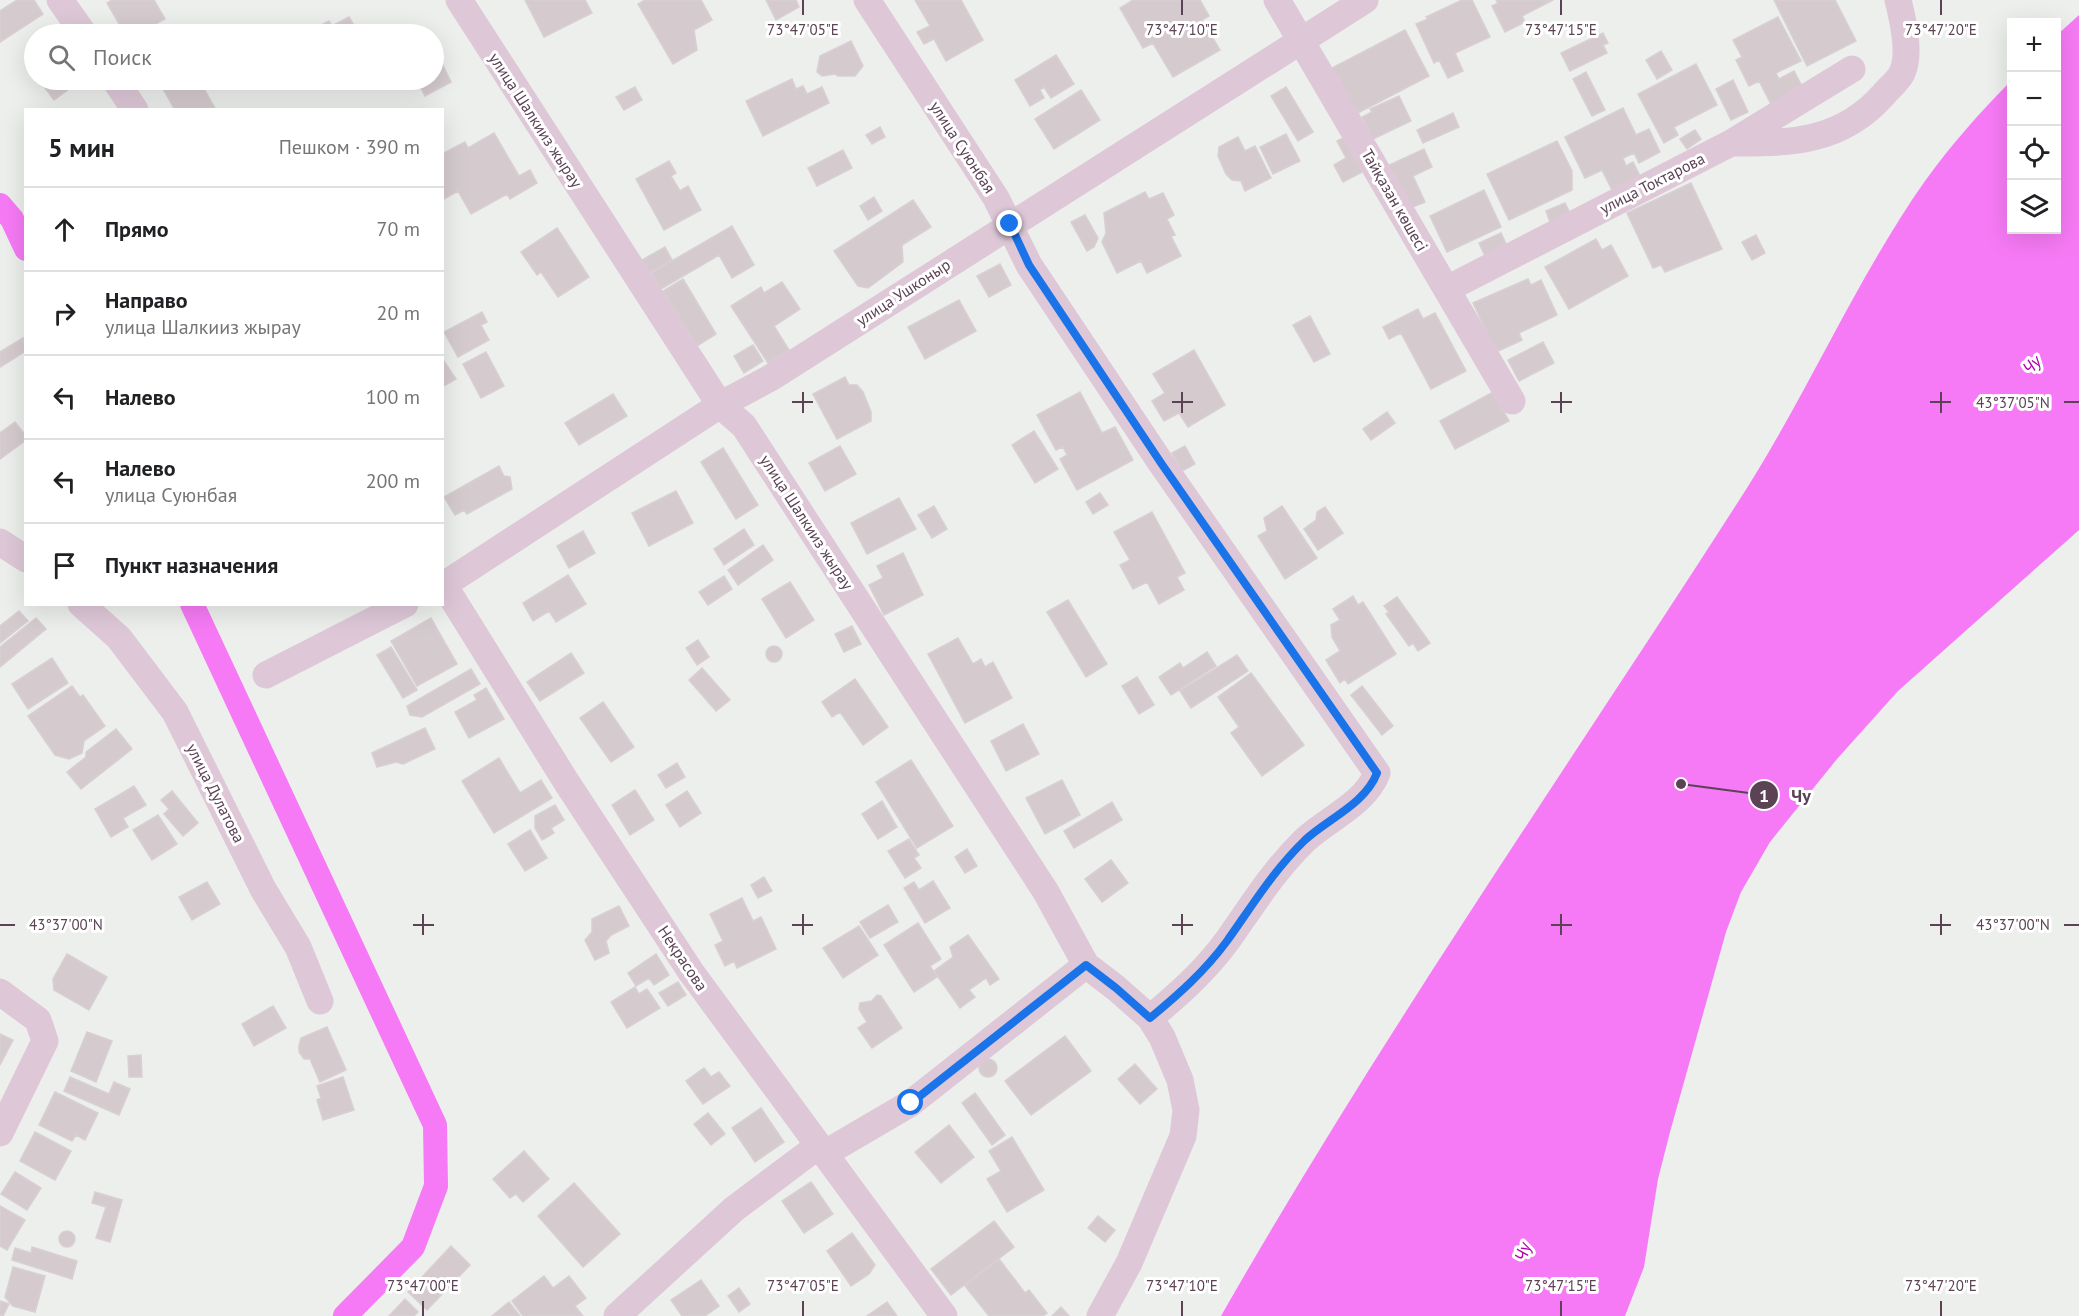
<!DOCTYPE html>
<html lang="ru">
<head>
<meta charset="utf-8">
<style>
	body { margin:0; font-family:"PT Sans",sans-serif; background:#f6f6f6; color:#202124 }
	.controls { position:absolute; right:18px; top:18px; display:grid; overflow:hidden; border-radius:0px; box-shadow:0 6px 24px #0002 }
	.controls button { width:54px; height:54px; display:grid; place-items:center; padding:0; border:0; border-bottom:2px solid #e0e0e0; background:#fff; color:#202124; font:30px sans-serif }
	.stop { position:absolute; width:18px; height:18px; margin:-14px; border:4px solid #1a73e8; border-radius:50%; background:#fff }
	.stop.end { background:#1a73e8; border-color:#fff; box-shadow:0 2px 6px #0008 }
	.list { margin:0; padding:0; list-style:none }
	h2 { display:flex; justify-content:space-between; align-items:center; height:78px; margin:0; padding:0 24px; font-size:26px }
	h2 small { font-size:20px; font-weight:400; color:#757577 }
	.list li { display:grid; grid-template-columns:39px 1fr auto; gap:18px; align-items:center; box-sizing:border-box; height:84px; padding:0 24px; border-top:2px solid #e0e0e0 }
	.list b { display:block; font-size:22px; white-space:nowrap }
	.list p { margin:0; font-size:20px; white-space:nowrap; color:#757577 }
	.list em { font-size:20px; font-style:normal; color:#757577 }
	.icon { flex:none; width:33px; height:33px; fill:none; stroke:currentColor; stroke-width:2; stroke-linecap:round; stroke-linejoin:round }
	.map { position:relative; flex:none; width:2079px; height:1316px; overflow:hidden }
	.search { position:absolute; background:#fff; box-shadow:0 6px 24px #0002; left:24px; top:24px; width:420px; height:66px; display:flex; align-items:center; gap:15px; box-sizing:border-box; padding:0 21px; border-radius:33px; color:#757577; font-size:22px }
	.panel { position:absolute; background:#fff; box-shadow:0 6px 24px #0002; left:24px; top:108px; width:420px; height:498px; border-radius:0px }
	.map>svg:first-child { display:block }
</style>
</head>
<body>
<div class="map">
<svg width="2079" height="1316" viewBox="0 0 2079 1316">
	<rect width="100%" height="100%" fill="#ecefeb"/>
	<!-- water -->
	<path fill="#f67af5" d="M2079,15V530L1898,691L1837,759L1770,842L1741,892L1726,932L1670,1132L1658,1179L1644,1267L1625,1316H1221C1383,1032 1571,763 1747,488C1810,388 1857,278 1925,181C1951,145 1980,112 2011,81L2012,230H2056L2057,35Z"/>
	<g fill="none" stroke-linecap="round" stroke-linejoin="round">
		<!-- canal -->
		<path stroke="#f67af5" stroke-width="24" d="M0,205L12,219L26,249
			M192,604L435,1125L436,1186L413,1247L345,1316"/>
	</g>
	<!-- building -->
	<path fill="#d5cbcf" stroke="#d8cfd4" stroke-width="1.5" d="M17,0H34L43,14L0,42V11Z
		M112,0H154L165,19L137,34H125L107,3Z
		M525,0H585L592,13L544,37Z
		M645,0H701L712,20L694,30L697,50L673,64L638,4Z
		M766,0H796L799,7L776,20Z
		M915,0H961L983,40L946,61L934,39L924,44L917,32L930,26Z
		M1133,0H1200L1209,16L1202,20L1220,50L1173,77L1153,43L1143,48L1120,8Z
		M1462,0H1472L1490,37L1455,53L1463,71L1448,78L1439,60L1434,63L1416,24L1428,19L1426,17Z
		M1496,0H1553L1522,16L1525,22L1505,32L1492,6L1498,3Z
		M1774,0H1835L1856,41L1807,66Z
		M349,17L358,32L352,34H305L329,21L332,26Z
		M1778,17L1801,61L1776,73L1779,79L1794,71L1805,92L1773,108L1759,81L1749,86L1736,60L1742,57L1733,40Z
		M1405,30L1429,76L1356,114L1332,68Z
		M1603,33L1608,43L1603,45L1607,53L1570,71L1561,53Z
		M851,41L863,66L855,76H838L835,74L822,76L817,72L820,56Z
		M434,47L451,82L425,96L417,80H434Z
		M1661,51L1672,70L1657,79L1646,60Z
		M1056,55L1074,84L1051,98L1044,87L1040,90L1044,98L1030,106L1015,80Z
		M1696,64L1717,105L1674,127L1678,135L1664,143L1638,94Z
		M1586,72L1605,110L1592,116L1573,79Z
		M792,79L796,89L803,86L807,94L822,87L829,103L763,136L746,101Z
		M39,80H68L73,86L54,100Z
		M158,80H199L216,110H175Z
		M1733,80L1748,112L1731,120L1716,89Z
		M635,87L642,100L624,110L616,97Z
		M1286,87L1313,132L1298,141L1271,96Z
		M1081,90L1100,120L1054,149L1035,119Z
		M1399,96L1411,121L1373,139L1362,117L1372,112L1370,109Z
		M1623,108L1636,135L1649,129L1660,152L1639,163L1634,153L1623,158L1626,166L1633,162L1641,178L1613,192L1602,170L1585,178L1565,137Z
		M1453,113L1459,127L1423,143L1417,130Z
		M880,127L885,137L872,144L866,135Z
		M1695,130L1701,139L1687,149L1680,139Z
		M494,133L519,176L530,170L537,183L510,199L507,194L471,214L458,191L442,200V154L465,142L468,148Z
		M1286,134L1300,161L1273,174L1260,147Z
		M1349,135L1368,169L1343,182L1334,165L1346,158L1337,141Z
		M1238,137L1245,151L1255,146L1271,178L1245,191L1241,181L1232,180L1226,174L1218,156L1219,147Z
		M1557,141L1572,171V190L1509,220L1487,174Z
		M1424,149L1432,167L1413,176L1425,202L1410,208L1385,167Z
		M843,150L852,168L817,186L808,168Z
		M669,161L676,173L671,176L680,191L688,186L701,210L664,230L636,179Z
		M1691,183L1722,249L1665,272L1661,265L1653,268L1627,213Z
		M1484,190L1501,227L1447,252L1430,216Z
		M1145,192L1149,199L1163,193L1174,215L1167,219L1175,235L1171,236L1181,256L1147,273L1141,261L1117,273L1102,242L1106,233L1104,213Z
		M874,197L882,211L868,220L860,206Z
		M913,200L931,227L902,245L903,262L868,288L858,286L834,251Z
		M1565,203L1570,213L1550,222L1546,211Z
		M1085,215L1098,238L1094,247L1087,251L1071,222Z
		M732,226L754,265L732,278L719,255L661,289L651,273Z
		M557,228L589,277L558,297L541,272L537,275L521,252Z
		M1501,233L1507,246L1485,256L1479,243Z
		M1756,235L1765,253L1752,260L1742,242Z
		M1596,239L1602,250L1611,245L1628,276L1569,309L1545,267Z
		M665,247L672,260L650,273L642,260Z
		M1000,264L1011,285L989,297L977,276Z
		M683,279L716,334L697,346L663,291Z
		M1528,279L1531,285L1541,280L1557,315L1519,333L1522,340L1496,352L1473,303Z
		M782,282L800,309L774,326L789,350L768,363L731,306L761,287L764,293Z
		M959,300L976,331L925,359L908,327Z
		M1418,309L1423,319L1435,313L1466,371L1431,389L1401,333L1389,339L1383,327Z
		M482,312L487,322L481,325L489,340L458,357L444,332Z
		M1310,316L1330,354L1314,362L1293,325Z
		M23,338L26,351L0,367V352Z
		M1543,342L1554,363L1519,381L1508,360Z
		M753,345L763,361L744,373L734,356Z
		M1194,350L1225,405L1188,427L1179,413L1164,421L1152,401L1165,393L1153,374Z
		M486,352L504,386L481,398L463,364Z
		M442,358L456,379L442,387Z
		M845,377L849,385H857L863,392L871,412V421L837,439L813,394Z
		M1080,392L1102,433L1115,427L1133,460L1077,490L1060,459L1067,455L1063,447L1056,450L1037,415Z
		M1493,392L1509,421L1455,449L1440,421Z
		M613,394L627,416L579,445L565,423Z
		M1387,412L1395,423L1371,440L1363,429Z
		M15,422L26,436V440L0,459V433Z
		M1034,431L1058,469L1035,483L1012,445Z
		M840,446L856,474L825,491L809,463Z
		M1185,446L1195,464L1182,471L1172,453Z
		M723,448L758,505L736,519L701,462Z
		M499,466L504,476L510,477L512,489L467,514L464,510L455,515L444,497Z
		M676,491L693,523L649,546L632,513Z
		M1100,493L1108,505L1093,514L1086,502Z
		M899,498L916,529L867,554L851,523Z
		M934,506L947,529L932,538L918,515Z
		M1282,506L1317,558L1285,579L1258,536L1267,531L1264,518Z
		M1325,507L1343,533L1318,550L1304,529L1316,520L1317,512Z
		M1152,512L1185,573L1177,577L1184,590L1159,604L1147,582L1133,589L1120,565L1130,560L1114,532Z
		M744,529L754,545L724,565L714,549Z
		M583,531L595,553L569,568L557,546Z
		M763,545L773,560L738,585L728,570Z
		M903,553L923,595L884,615L869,585L883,578L877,566Z
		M568,575L586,604L556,622L549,611L533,621L523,603Z
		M724,576L732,589L708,605L699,592Z
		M790,582L814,620L786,638L762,599Z
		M1353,596L1358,605L1363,602L1396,654L1348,684L1345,679L1340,683L1326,660L1340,651L1332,637L1331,625L1340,620L1333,609Z
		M1397,597L1430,643L1418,651L1413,643L1409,646L1386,614L1389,612L1384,606Z
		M1068,600L1107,664L1086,677L1047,612Z
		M19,611L28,621L0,643V626Z
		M36,618L46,629L0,667V647Z
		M431,618L457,664L417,686L391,641Z
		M852,626L861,644L844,652L835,634Z
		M958,638L973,664L981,659L985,667L993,662L1012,698L965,723L928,654Z
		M698,640L709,657L697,665L686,648Z
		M766 654a8 8 0 1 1 16 0a8 8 0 1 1-16 0Z
		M391,647L417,690L403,698L377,655Z
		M1207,652L1216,666L1171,695L1159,677L1180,663L1183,668Z
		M571,653L584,673L540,701L527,682Z
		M1237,655L1248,671L1191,708L1180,691Z
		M52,658L68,683L28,709L12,684Z
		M702,668L730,700L716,711L689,680Z
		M471,669L480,684L422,717L410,715L407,706Z
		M1251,673L1304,745L1262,776L1231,733L1239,727L1218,697Z
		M1137,677L1154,705L1139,714L1122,686Z
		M855,679L888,727L863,745L840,712L832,717L822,702Z
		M72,686L80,697L83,695L105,726L84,741L82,753L69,759L55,755L28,716Z
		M1362,686L1393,726L1382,735L1351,695Z
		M486,688L504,719L469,738L455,712L477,700L474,695Z
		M603,702L634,747L611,762L580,718Z
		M1023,724L1039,754L1006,771L991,741Z
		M425,728L435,749L403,764L396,762L377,767L372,753Z
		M116,729L132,749L81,789L67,772L86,757V752Z
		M499,758L520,793L541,780L552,798L494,833L462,781Z
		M911,760L953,826L917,848L876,782Z
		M677,763L685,777L666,788L658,775Z
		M1062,780L1080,815L1045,834L1026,798Z
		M134,786L146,805L123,818L128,827L111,837L95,809Z
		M635,790L654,820L630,835L612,805Z
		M172,791L198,823L183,836L164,814L169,809L161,800Z
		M687,791L701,813L680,827L666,805Z
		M882,801L897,827L878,839L862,814Z
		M1112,802L1122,820L1074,848L1064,831Z
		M555,805L564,820L551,828L554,833L542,840L535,828V816Z
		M158,815L177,844L152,860L133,830Z
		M530,830L547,858L525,871L508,844Z
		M909,839L919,855L914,858L921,868L905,878L888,851Z
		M967,849L977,866L965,873L955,857Z
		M1111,860L1128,883L1102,902L1085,879Z
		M764,877L772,891L758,898L751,885Z
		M933,881L950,908L925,923L904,888L914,882L919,890Z
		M207,882L220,904L192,920L179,897Z
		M742,898L753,921L761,917L776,949L737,968L734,961L725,966L715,945L723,941L710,914Z
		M888,905L898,922L870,938L860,922Z
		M619,906L629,926L611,935L606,941L609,953L595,960L585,940L592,932V919Z
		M918,923L941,959L930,966L937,977L914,992L884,945Z
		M859,926L878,955L843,978L823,948Z
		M968,935L999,979L990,985L986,978L969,990L975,997L960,1008L934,971L953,957L950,947Z
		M67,954L107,977L89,1010L54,990L53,979Z
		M656,954L669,975L654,985L649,978L636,986L628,973Z
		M678,982L686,995L668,1006L659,993Z
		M635,987L639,994L647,989L660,1008L627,1028L611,1002Z
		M877,995L881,996L902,1028L872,1048L858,1028L867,1022L859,1009L860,1003L872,1001Z
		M273,1006L286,1028L254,1046L242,1024Z
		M327,1027L346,1070L320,1082L310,1059H304L299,1052V1046L301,1038Z
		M87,1032L112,1041L96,1082L71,1071Z
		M0,1034L13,1040L0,1065Z
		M1065,1036L1091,1071L1031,1115L1005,1081Z
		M141,1055L142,1077H129L128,1056Z
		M979 1068a9 9 0 1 1 18 0a9 9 0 1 1-18 0Z
		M1135,1064L1157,1089L1140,1104L1118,1079Z
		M704,1068L711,1077L719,1072L730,1086L703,1104L686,1081Z
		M70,1077L109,1094L114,1082L130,1089L119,1115L64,1091Z
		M343,1077L354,1110L323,1120L317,1100L321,1098L317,1086Z
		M55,1092L98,1113L85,1140L76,1135L72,1141L39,1125Z
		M975,1093L1005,1135L992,1145L962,1103Z
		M761,1108L784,1142L755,1162L732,1128Z
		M708,1113L725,1134L711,1145L694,1124Z
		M949,1125L974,1157L941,1183L915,1152Z
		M35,1132L71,1151L55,1180L20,1161Z
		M1012,1137L1044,1190L1007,1212L987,1179L1001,1171L989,1151Z
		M524,1151L549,1179L523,1202L516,1194L510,1198L493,1179Z
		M15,1172L41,1188L27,1210L1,1194Z
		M811,1182L833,1214L804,1233L782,1201Z
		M574,1183L620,1234L583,1267L538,1216Z
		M95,1192L122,1200L110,1242L96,1238L106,1207L92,1203Z
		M0,1206L25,1220L7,1250L0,1246Z
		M1098,1216L1115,1230L1105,1242L1088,1228Z
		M994,1221L1014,1247L951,1295L931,1269Z
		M59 1239a8 8 0 1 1 16 0a8 8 0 1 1-16 0Z
		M852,1233L875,1265L869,1274L851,1286L827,1251Z
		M451,1246L470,1265L427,1310L408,1292Z
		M32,1247L77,1261L72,1279L12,1260L15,1248L31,1253Z
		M999,1259L1025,1293L1029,1290L1047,1313L1043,1316H989L965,1286Z
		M13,1267L45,1276L35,1312L13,1306L5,1297Z
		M544,1276L553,1288L569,1276L586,1298L575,1306L583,1316H523L512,1301Z
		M701,1280L719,1306L705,1316H682L671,1300Z
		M739,1288L750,1304L739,1312L728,1296Z
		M405,1299L418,1312L414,1316H389Z
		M0,1301L9,1304L3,1316H0Z
		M509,1302L520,1316H492Z
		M887,1302L897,1316H867Z
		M1061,1307L1069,1316H1052Z"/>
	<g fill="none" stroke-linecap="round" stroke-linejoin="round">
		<!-- minor -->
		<path stroke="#dec8d8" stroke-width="27" d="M60,0L84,34
			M459,0L720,405L744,426L1046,892L1086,965L1116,988L1150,1018L1162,1037L1180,1080L1186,1110L1183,1136L1129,1263L1100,1316
			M867,0L996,198L1029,265L1161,463L1377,773C1365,804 1329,818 1305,840C1273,871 1252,906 1227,941C1205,971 1178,995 1150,1018
			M1277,0L1512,401
			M115,80L135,110
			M1731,143C1791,143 1841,143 1884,94C1889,88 1898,81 1902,73C1911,54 1903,20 1898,0
			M1447,289L1731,143L1852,69
			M0,542L26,559
			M444,585L567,783L691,972L944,1316
			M442,586L720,405L772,377L1365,0
			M81,604L119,638L175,712L263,889L298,947L320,1001
			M266,675L405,604
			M0,992L38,1020L45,1041L0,1133
			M824,1154L911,1103L1086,965
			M617,1316L734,1209L818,1146"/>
	</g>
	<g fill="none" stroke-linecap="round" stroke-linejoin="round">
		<!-- route -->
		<path stroke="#1a73e8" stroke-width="8" d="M911,1103L1086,965L1116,988L1150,1018C1178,995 1205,971 1227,941C1252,906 1273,871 1305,840C1329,818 1365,804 1377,773L1161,463L1029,265L1010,224"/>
	</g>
	<!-- ticks -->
	<path fill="none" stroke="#5b4254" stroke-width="2" d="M803,0V15M1182,0V15M1561,0V15M1941,0V15M803,392V413M1182,392V413M1561,392V413M1941,392V413M792,402H813M1172,402H1193M1551,402H1572M1930,402H1951M2064,402H2079M423,914V935M803,914V935M1182,914V935M1561,914V935M1941,914V935M0,925H15M413,925H434M792,925H813M1172,925H1193M1551,925H1572M1930,925H1951M2064,925H2079M423,1301V1316M803,1301V1316M1182,1301V1316M1561,1301V1316M1941,1301V1316"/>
	<g text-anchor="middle" stroke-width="6" stroke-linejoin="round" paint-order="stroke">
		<!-- street labels -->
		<g font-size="16" fill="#5b4254" stroke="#fff">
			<text transform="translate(536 120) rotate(57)" y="6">улица Шалкииз жырау</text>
			<text transform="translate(963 147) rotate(57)" y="6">улица Суюнбая</text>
			<text transform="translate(1652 183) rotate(-27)" y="6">улица Токтарова</text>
			<text transform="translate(1395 200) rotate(60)" y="6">Тайқазан көшесі</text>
			<text transform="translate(903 292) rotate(-33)" y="6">улица Ушконыр</text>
			<text transform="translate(807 522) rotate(57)" y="6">улица Шалкииз жырау</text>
			<text transform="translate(216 793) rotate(63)" y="6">улица Дулатова</text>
			<text transform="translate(683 958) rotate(56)" y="6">Некрасова</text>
		</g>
		<!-- water labels -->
		<g font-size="18" font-style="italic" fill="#b000af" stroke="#fff">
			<text transform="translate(2032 365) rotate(-45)" y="6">Чу</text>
			<text transform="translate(1523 1252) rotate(-73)" y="6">Чу</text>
		</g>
	</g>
	<g font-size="15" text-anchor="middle" fill="#5b4254" stroke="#fff" stroke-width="6" stroke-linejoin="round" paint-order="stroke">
		<text x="803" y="35">73°47'05"E</text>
		<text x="1182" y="35">73°47'10"E</text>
		<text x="1561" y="35">73°47'15"E</text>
		<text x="1941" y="35">73°47'20"E</text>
		<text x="2013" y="408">43°37'05"N</text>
		<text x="66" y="930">43°37'00"N</text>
		<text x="2013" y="930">43°37'00"N</text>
		<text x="423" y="1291">73°47'00"E</text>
		<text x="803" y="1291">73°47'05"E</text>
		<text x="1182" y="1291">73°47'10"E</text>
		<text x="1561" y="1291">73°47'15"E</text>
		<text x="1941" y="1291">73°47'20"E</text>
	</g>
	<!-- callouts -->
	<path fill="none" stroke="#5b4254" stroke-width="2" d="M1681 784L1764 795"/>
	<g fill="#5b4254" stroke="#fff" stroke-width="2">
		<circle cx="1681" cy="784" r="6"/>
		<circle cx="1764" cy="795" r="15"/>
	</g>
	<g font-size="18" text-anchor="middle" font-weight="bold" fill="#fff">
		<text x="1764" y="802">1</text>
	</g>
	<g font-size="18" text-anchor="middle" font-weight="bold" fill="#5b4254" stroke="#fff" stroke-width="6" stroke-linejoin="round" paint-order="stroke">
		<text x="1801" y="802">Чу</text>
	</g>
</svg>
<div class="controls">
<button>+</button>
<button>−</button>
<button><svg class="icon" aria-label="locate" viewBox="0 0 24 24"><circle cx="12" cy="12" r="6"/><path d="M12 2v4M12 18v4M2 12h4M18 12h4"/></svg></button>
<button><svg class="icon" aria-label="layers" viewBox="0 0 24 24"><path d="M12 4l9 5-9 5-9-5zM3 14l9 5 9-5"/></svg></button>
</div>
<div class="stop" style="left:911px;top:1103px"></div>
<div class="stop end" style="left:1010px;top:224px"></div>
<div class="search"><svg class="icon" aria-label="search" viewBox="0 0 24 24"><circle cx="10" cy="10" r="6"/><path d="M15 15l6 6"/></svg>Поиск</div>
<section class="panel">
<h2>5 мин<small>Пешком · 390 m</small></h2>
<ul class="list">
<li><svg class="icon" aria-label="ahead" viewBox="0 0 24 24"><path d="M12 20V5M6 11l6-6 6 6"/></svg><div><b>Прямо</b></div><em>70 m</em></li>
<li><svg class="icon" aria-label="right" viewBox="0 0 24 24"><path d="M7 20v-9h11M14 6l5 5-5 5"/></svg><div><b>Направо</b><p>улица Шалкииз жырау</p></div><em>20 m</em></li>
<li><svg class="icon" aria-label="left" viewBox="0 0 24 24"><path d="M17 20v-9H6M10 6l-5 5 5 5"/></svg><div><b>Налево</b></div><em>100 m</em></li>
<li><svg class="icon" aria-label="left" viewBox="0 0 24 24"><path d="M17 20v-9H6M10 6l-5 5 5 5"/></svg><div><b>Налево</b><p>улица Суюнбая</p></div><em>200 m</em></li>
<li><svg class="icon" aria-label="arrive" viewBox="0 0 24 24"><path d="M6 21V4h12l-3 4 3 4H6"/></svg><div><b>Пункт назначения</b></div></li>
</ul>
</section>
</div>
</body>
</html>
